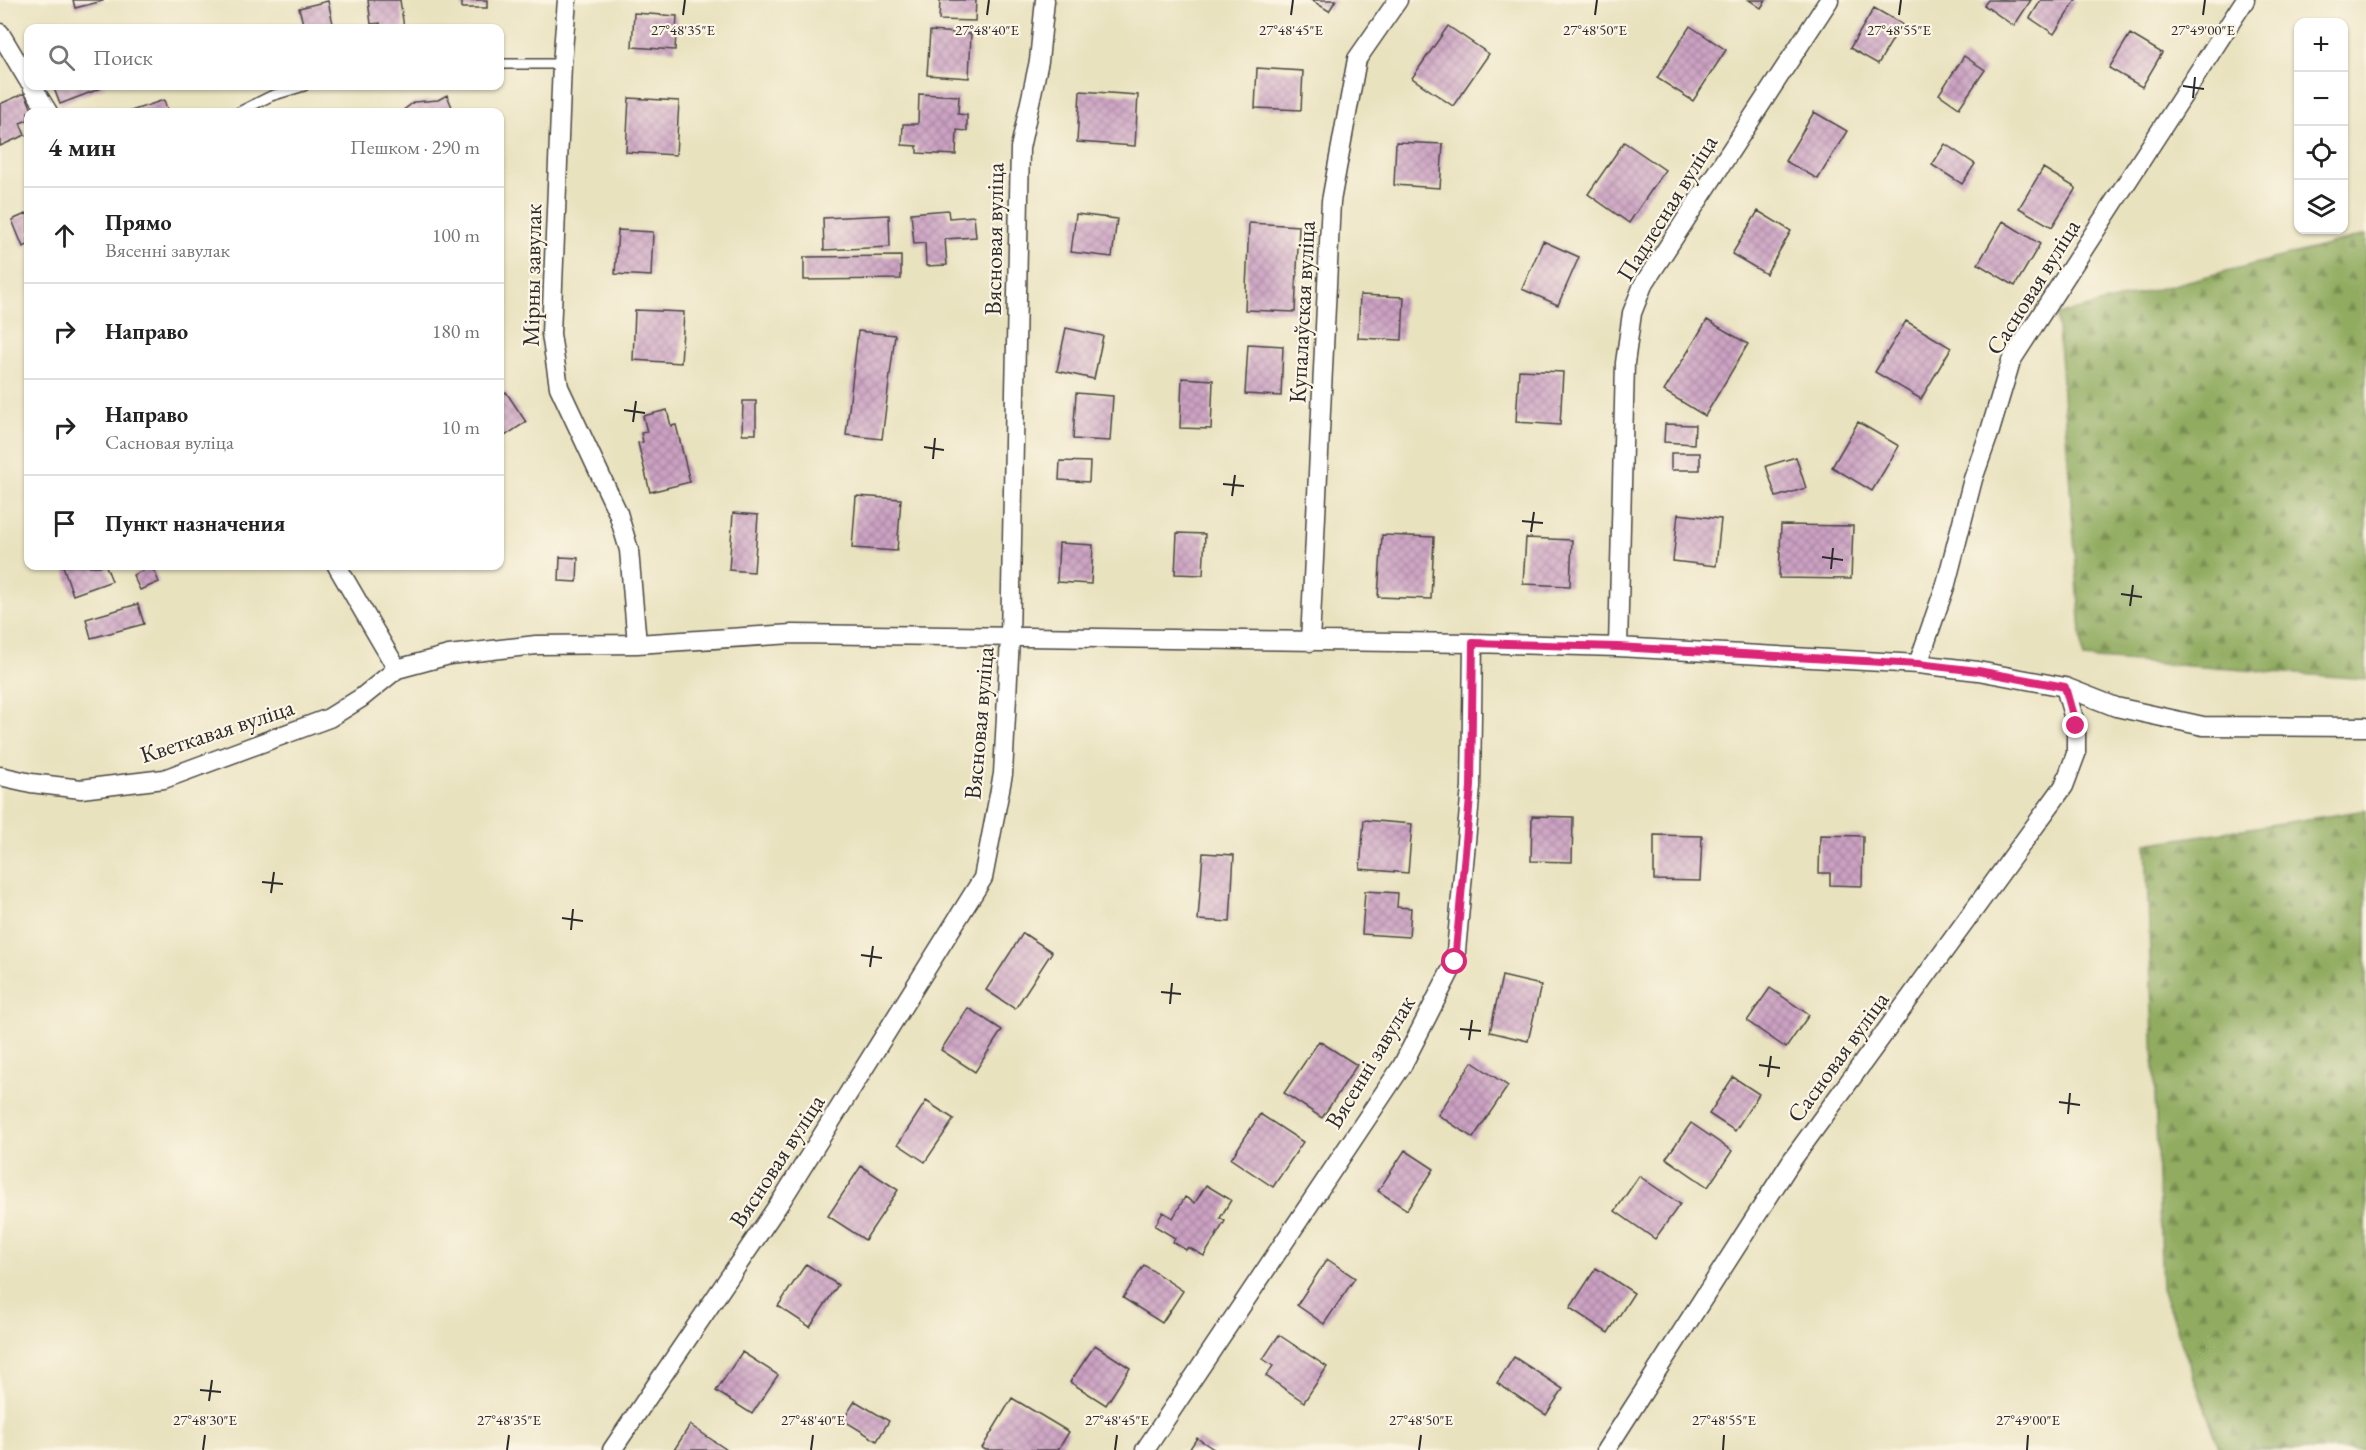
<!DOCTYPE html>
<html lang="ru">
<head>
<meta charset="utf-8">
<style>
	body { margin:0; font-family:"EB Garamond",serif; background:#f2f2f2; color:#222 }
	.controls { position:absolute; right:18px; top:18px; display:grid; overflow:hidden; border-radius:12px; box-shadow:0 2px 4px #0004 }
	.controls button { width:54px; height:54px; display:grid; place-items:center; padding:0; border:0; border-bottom:2px solid #e0e0e0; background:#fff; color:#222; font:30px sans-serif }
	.stop { position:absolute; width:18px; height:18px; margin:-14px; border:4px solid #db2777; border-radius:50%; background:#fff }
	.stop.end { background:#db2777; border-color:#fff; box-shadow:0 2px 6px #0008 }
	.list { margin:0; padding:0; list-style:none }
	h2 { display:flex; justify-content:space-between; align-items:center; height:78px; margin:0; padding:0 24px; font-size:26px }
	h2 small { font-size:20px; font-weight:400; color:#767676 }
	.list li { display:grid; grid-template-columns:39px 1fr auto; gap:18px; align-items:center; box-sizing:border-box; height:96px; padding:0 24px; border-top:2px solid #e0e0e0 }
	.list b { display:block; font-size:22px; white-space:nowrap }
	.list p { margin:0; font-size:20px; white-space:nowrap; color:#767676 }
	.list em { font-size:20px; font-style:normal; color:#767676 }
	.icon { flex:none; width:33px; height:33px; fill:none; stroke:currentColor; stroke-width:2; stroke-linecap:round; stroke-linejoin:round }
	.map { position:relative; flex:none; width:2366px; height:1450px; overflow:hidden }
	.search { position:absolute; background:#fff; box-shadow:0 2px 4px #0004; left:24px; top:24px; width:480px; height:66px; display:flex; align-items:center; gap:15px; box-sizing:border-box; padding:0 21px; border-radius:12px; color:#767676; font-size:22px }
	.panel { position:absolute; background:#fff; box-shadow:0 2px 4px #0004; left:24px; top:108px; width:480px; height:462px; border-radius:12px }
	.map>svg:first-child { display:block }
</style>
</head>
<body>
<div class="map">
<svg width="2366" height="1450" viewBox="0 0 2366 1450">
	<defs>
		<pattern id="forest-firs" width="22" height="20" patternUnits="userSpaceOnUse" patternTransform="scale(1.5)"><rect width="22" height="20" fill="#91ac60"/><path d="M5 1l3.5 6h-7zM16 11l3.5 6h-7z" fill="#778c4f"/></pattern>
		<pattern id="building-cross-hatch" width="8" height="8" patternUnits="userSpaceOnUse" patternTransform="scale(1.5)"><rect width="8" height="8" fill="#cca2c3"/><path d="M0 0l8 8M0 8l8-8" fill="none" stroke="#a6849f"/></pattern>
	</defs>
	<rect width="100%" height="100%" fill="#fcf5e5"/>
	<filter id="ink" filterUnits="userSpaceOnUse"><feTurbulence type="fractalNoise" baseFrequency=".0167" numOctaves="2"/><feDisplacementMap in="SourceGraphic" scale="12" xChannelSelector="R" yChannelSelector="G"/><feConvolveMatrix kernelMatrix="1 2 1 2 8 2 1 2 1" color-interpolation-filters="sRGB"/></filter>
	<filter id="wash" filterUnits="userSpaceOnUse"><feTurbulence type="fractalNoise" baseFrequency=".008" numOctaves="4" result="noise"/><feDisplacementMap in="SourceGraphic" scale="24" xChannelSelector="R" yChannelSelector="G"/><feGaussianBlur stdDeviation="1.35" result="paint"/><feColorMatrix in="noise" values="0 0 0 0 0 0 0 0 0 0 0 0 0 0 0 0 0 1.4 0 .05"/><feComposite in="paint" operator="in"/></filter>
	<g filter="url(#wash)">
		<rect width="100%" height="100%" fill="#e9e2bf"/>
		<!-- forest -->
		<path fill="url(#forest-firs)" stroke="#5e6c46" stroke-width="1.5" d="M2366,235V679L2083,658L2057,315Z
			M2366,810V1450H2220L2162,1289L2146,844Z"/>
		<g id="blocks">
			<!-- building -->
			<path fill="url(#building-cross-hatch)" d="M73,0H103V1L75,8Z
				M368,0H400L404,28H380V23L371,24Z
				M462,0H487V8H462Z
				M940,0H976L975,21L939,20Z
				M1311,0H1336L1329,11Z
				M1749,0H1766L1761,8Z
				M1988,0H2031L2014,26L1984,5Z
				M2041,0H2076L2054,34L2030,18Z
				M328,1L334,28H304L299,8Z
				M1874,8L1902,24L1878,64L1850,48Z
				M634,13L677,16L675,50L632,47Z
				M1448,26L1489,54L1453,106L1412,78Z
				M1690,26L1726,50L1693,101L1657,78Z
				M930,31L971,34L969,78L927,75Z
				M2130,34L2162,53L2142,87L2109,68Z
				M1964,56L1985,70L1959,108L1939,94Z
				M1257,68L1303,71L1301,110L1255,108Z
				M53,86H107L60,104Z
				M1080,91L1138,95L1135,146L1077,142Z
				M25,93L33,112H28V120L20,123L25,135L0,146V104Z
				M919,94L959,96L958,114L967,115V131L957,130L956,155L917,153V146L902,145L903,124H918Z
				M447,95L454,112H401L414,102L438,100Z
				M629,98L679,101L676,155L626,152Z
				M164,100L168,112H128Z
				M1814,112L1847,131L1818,179L1785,161Z
				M1396,142L1443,144L1440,188L1394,185Z
				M1624,142L1665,170L1629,223L1588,194Z
				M1945,144L1975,164L1962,184L1932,165Z
				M2043,168L2076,188L2052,227L2019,208Z
				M948,210L949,218L974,216L976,237L945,239L947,265L926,266L925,243L914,244L911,213Z
				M1758,211L1791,231L1766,274L1732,254Z
				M28,213V245L23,247L12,220Z
				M1076,214L1117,219L1112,257L1071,252Z
				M889,215L890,247L824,250L823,218Z
				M2003,221L2040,244L2015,286L1978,264Z
				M1249,223L1299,226L1295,312L1245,310Z
				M618,230L653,232L651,276L615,274Z
				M1543,241L1579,257L1558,305L1522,289Z
				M901,256V279L804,280V257Z
				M1360,295L1404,297L1402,340L1358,338Z
				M635,310L684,312L681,363L633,360Z
				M1707,320L1748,344L1705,416L1664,391Z
				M1906,321L1951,348L1921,399L1875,372Z
				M1066,328L1103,336L1094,379L1057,371Z
				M858,331L895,335L882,439L846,435Z
				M1248,344L1283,346L1281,396L1245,394Z
				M1519,370L1563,372L1560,425L1516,422Z
				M1182,378L1213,380L1211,429L1180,428Z
				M506,392L526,422L500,439V396Z
				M1076,393L1113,396L1110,441L1073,439Z
				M743,401H756V434H742Z
				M667,410L671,426L676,425L690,482L650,492L638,443L643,442L641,433L647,432L643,416Z
				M1858,422L1899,446L1872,491L1832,467Z
				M1665,424L1695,425L1694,444L1664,442Z
				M1671,453H1700V470H1671Z
				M1796,457L1806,488L1776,497L1766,466Z
				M1060,461L1090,462L1089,482L1059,480Z
				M856,496L901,499L897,551L852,548Z
				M733,513L758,515L754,572L729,570Z
				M1678,514L1721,519L1716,566L1673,561Z
				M1781,525L1853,526L1851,579L1779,578Z
				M1177,533L1205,534L1203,575L1175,574Z
				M1382,535L1434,537L1431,599L1378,597Z
				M1526,538L1572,540L1570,586L1523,584Z
				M1059,543L1093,545L1091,584L1057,582Z
				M560,557L578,558L577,582L559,581Z
				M63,566H106L112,581L73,595Z
				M152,566L159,582L140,590L133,575Z
				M138,604L144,624L91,638L86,619Z
				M1532,816L1573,817L1572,862L1531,861Z
				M1364,820L1412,824L1408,873L1360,869Z
				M1654,835L1702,836L1700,881L1654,880Z
				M1820,835L1863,836L1862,886L1830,885V873H1819Z
				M1203,853L1234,855L1230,922L1198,920Z
				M1365,891L1398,893L1397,907L1411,908L1409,937L1362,934Z
				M1023,933L1052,952L1015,1009L986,990Z
				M1502,976L1541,985L1528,1041L1490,1032Z
				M1770,988L1809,1015L1786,1048L1747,1021Z
				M968,1008L1002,1030L975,1072L941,1050Z
				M1319,1041L1357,1065L1322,1118L1284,1093Z
				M1472,1062L1508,1086L1473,1138L1438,1115Z
				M1733,1077L1759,1094L1735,1131L1709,1114Z
				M926,1101L954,1119L925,1162L898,1144Z
				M1260,1114L1303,1142L1273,1187L1231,1159Z
				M1691,1123L1732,1151L1708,1187L1666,1158Z
				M1405,1150L1434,1169L1407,1210L1378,1191Z
				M861,1166L898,1190L865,1240L828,1216Z
				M1639,1176L1680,1204L1655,1239L1615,1211Z
				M1206,1185L1231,1200L1220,1218L1225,1221L1204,1256L1188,1247L1186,1250L1173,1242L1175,1238L1155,1226L1163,1212L1173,1218L1185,1197L1195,1203Z
				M1327,1259L1355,1278L1324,1324L1297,1305Z
				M806,1264L838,1285L810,1327L778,1306Z
				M1144,1265L1183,1291L1162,1323L1123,1298Z
				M1596,1268L1634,1293L1608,1333L1570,1308Z
				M1279,1335L1327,1367L1304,1402L1266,1376L1273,1366L1263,1359Z
				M1095,1345L1130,1368L1106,1405L1070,1382Z
				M742,1352L778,1375L752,1414L716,1391Z
				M1514,1357L1563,1389L1546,1415L1497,1383Z
				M1012,1398L1069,1432L1058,1450H986L982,1448Z
				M855,1401L889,1421L877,1441L843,1420Z
				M690,1425L727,1450H674Z
				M1197,1438L1215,1450H1189Z"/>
		</g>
	</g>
	<g filter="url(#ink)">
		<use href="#blocks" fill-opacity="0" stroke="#484641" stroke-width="1.5"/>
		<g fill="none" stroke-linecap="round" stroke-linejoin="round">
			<!-- service casing -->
			<g stroke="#484641" stroke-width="12">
				<path id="service" d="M500,64H562
					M239,112L271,96L304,86"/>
			</g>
			<!-- minor casing -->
			<g stroke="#484641" stroke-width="21">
				<path id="minor" d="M567,0L562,64L551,334L559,387L618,513L629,550L637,644
					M0,33L28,80
					M32,86L48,112
					M337,566L397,669
					M1310,642L1331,201L1357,59L1398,0
					M1618,647L1625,363L1632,313L1643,285L1829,0
					M1918,664L1946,584L1973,479L1990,431L2011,361L2245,0
					M0,776L31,783L81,789L164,779L329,718L361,698L397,669L449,655L536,645L637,644L792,634L1473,643L1618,647L1918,664L1978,671L2065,687L2116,707L2203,726L2366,727
					M612,1450L783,1198L983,878L1003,774L1010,638L1020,148L1039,61L1045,0
					M1145,1450L1402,1066L1455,962L1471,787L1473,643
					M1606,1450L1792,1160L2064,786L2076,754V726L2065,687"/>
			</g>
			<!-- service -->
			<use href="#service" stroke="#fff" stroke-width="9"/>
			<!-- minor -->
			<use href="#minor" stroke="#fff" stroke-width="18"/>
		</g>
	</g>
	<g fill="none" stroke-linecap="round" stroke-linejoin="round" filter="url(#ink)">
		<!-- route -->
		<path stroke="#db2777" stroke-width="8" d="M1455,962L1471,787L1473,643L1618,647L1918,664L1978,671L2065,687L2076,726"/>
	</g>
	<!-- ticks -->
	<path fill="none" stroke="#2b2b2b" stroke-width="2" d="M683,15L685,0M987,15L989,0M1291,15L1293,0M1595,15L1597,0M1899,15L1901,0M2203,15L2205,0M2183,86L2204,89M2193,98L2195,77M624,410L645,413M633,422L636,401M924,447L944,450M933,459L935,438M1223,484L1244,486M1232,496L1235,475M1522,521L1543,523M1531,532L1534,512M1822,557L1843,560M1831,569L1833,548M2121,594L2142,597M2130,606L2133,585M262,882L283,884M271,893L274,872M562,918L583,921M571,930L573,909M861,955L882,958M870,967L873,946M1161,992L1181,994M1170,1004L1172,983M1460,1029L1481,1031M1469,1040L1472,1020M1759,1065L1780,1068M1768,1077L1771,1056M2059,1102L2080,1105M2068,1114L2070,1093M200,1390L221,1392M209,1401L212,1380M203,1450L205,1435M507,1450L509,1435M811,1450L813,1435M1115,1450L1117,1435M1419,1450L1421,1435M1723,1450L1724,1435M2027,1450L2028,1435"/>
	<g text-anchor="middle" stroke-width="4.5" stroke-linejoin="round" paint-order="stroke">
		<!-- street labels -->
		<g font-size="24" fill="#2b2b2b" stroke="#fcf5e5">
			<text transform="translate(1667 208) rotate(-58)" y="8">Падлесная вуліца</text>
			<text transform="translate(994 239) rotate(-89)" y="8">Вясновая вуліца</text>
			<text transform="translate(532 275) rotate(-89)" y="8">Мірны завулак</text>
			<text transform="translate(2033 287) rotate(-58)" y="8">Сасновая вуліца</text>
			<text transform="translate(1302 312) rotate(-87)" y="8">Купалаўская вуліца</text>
			<text transform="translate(979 723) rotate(-85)" y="8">Вясновая вуліца</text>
			<text transform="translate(217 731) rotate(-18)" y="8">Кветкавая вуліца</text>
			<text transform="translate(1838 1057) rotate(-54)" y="8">Сасновая вуліца</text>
			<text transform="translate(1370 1062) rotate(-59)" y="8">Вясенні завулак</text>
			<text transform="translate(777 1161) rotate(-57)" y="8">Вясновая вуліца</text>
		</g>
	</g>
	<g font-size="15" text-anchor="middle" fill="#2b2b2b" stroke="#fcf5e5" stroke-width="4.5" stroke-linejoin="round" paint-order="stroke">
		<text x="683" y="35">27°48'35"E</text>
		<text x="987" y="35">27°48'40"E</text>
		<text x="1291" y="35">27°48'45"E</text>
		<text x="1595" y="35">27°48'50"E</text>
		<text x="1899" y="35">27°48'55"E</text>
		<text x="2203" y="35">27°49'00"E</text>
		<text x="205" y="1425">27°48'30"E</text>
		<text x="509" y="1425">27°48'35"E</text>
		<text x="813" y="1425">27°48'40"E</text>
		<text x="1117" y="1425">27°48'45"E</text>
		<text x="1421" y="1425">27°48'50"E</text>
		<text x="1724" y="1425">27°48'55"E</text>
		<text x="2028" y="1425">27°49'00"E</text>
	</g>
</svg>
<div class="controls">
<button>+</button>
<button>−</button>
<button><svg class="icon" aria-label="locate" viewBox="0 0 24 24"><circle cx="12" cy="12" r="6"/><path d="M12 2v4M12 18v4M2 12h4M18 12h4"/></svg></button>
<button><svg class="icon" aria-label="layers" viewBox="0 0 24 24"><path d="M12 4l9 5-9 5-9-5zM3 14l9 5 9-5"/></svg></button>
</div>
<div class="stop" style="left:1455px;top:962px"></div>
<div class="stop end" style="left:2076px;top:726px"></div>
<div class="search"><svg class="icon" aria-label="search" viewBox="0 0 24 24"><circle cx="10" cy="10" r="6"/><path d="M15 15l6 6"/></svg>Поиск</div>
<section class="panel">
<h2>4 мин<small>Пешком · 290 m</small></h2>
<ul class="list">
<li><svg class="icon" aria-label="ahead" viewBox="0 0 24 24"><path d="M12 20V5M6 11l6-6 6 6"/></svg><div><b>Прямо</b><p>Вясенні завулак</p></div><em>100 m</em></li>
<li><svg class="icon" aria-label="right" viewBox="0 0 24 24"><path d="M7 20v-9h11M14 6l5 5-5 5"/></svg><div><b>Направо</b></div><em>180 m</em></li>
<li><svg class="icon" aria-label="right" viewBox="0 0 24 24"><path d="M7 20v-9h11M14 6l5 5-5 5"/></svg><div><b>Направо</b><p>Сасновая вуліца</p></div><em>10 m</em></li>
<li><svg class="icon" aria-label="arrive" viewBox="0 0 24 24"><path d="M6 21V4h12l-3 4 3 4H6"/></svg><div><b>Пункт назначения</b></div></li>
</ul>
</section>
</div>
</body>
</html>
